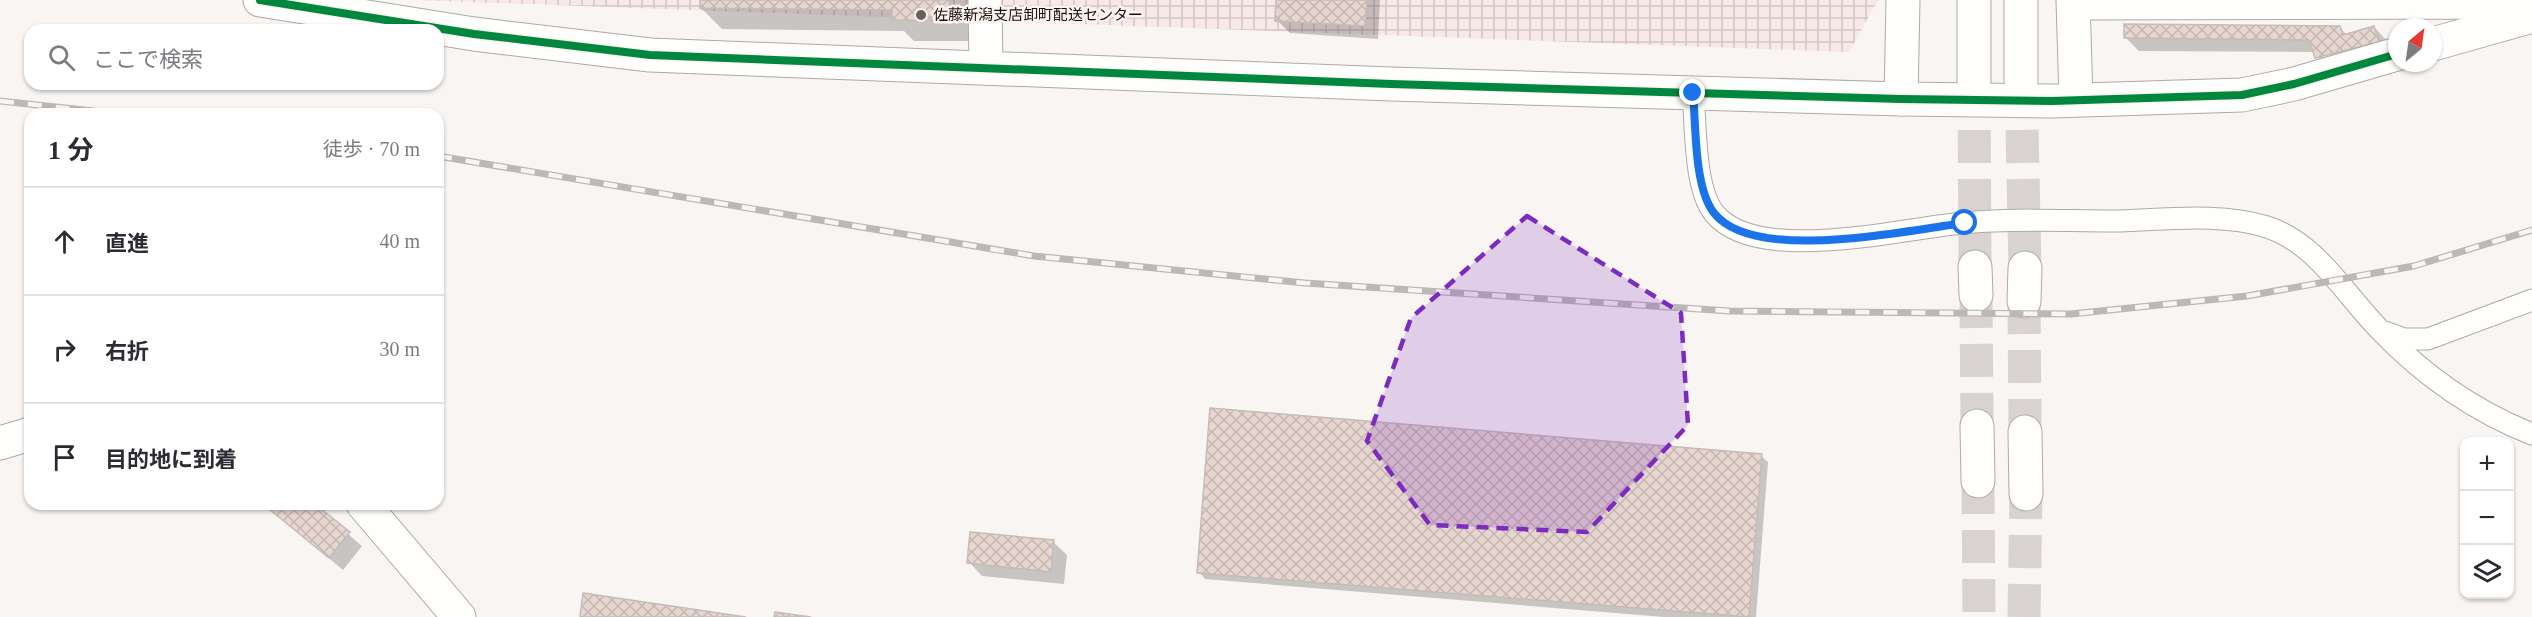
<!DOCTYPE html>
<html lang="ja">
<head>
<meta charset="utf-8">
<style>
	body { margin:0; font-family:"Times New Roman","Noto Sans JP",serif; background:#f7f7f7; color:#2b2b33 }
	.controls { position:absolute; right:18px; bottom:18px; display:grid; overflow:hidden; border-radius:12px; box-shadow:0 2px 4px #0004 }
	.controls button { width:54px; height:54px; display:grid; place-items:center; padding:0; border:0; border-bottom:2px solid #e1e1e2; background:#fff; color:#2b2b33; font:30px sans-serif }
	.compass { position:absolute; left:2388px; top:18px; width:54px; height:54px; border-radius:50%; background:#fff; box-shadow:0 2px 4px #0004; rotate:29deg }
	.stop { position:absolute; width:18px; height:18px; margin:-14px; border:4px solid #1a73e8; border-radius:50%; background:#fff }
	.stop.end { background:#1a73e8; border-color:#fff; box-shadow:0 2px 6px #0008 }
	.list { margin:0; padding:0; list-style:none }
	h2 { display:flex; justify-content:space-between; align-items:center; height:78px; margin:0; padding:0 24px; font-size:26px }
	h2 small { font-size:20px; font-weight:400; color:#7c7c81 }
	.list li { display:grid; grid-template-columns:39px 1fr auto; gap:18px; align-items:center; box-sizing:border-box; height:108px; padding:0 24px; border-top:2px solid #e1e1e2 }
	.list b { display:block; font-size:22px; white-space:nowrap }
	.list em { font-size:20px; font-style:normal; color:#7c7c81 }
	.icon { flex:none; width:33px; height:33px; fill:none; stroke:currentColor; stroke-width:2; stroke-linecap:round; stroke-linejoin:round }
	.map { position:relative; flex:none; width:2532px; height:617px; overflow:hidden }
	.search { position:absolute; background:#fff; box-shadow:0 2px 4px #0004; left:24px; top:24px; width:420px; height:66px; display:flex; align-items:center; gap:15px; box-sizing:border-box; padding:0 21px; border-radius:18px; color:#7c7c81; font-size:22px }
	.panel { position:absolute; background:#fff; box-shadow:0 2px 4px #0004; left:24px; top:108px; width:420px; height:402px; border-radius:18px }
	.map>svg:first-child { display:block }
</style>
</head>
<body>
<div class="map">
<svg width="2532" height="617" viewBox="0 0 2532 617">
	<defs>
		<pattern id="industrial-grid" width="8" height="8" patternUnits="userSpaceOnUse" patternTransform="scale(1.5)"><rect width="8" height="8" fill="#f8e8e8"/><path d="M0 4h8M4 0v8" fill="none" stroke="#d4c6c6"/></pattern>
		<pattern id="building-cross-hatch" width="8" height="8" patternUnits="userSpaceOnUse" patternTransform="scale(1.5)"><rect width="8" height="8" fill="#e7d6d0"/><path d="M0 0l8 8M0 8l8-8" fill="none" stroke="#c6b6b1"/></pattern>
	</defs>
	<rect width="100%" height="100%" fill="#f9f5f3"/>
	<!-- industrial -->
	<path fill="url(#industrial-grid)" d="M415,0H1878L1849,52Z"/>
	<!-- shadow -->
	<path fill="#0003" fill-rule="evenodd" d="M701,0H970V41H914L904,31L722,29L701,8Z
		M1278,0H1380L1378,39L1290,33L1277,20Z
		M2374,27L2387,41L2329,71L2314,52L2139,51L2125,37L2340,28L2347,35ZM2356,46L2359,49L2322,58V55Z
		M1761,456L1768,462L1756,617H1664L1205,579L1199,572Z
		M265,504H313L362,546L343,570Z
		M1053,542L1067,555L1064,584L982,576L969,562Z"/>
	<!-- building -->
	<path fill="url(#building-cross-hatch)" stroke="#c4bcb9" stroke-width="1.5" d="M700,0H949V21L892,20V10L700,8Z
		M1276,0H1367L1365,26L1275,21Z
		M2124,24L2340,26L2343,35L2374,26L2379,42L2315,58L2309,40L2124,38Z
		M1210,408L1762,454L1749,617L1197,573Z
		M263,504H315L350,532L329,558Z
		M970,532L1054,540L1051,572L967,563Z
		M583,593L746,617H580Z
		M775,612L811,617H774Z"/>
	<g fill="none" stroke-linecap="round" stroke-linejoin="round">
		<!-- primary-tunnel -->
		<path stroke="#d8d2d0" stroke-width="33" stroke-dasharray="33 16" stroke-linecap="butt" d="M1974,81L1975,267
			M2021,81L2025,268
			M1976,295L1977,426
			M2024,301L2025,432
			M1978,481L1979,617
			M2024,617L2026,494"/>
		<!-- lane casing -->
		<g stroke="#b0a9a5" stroke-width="23">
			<path id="lane" d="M1693,93C1696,125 1694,188 1714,213C1756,266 1903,228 1963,223C2013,218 2064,221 2113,221C2160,220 2222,212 2267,227C2317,243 2345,295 2380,330C2423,375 2474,411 2532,434
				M2385,332L2404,339H2428L2532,300"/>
		</g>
		<!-- street casing -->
		<g stroke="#b0a9a5" stroke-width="35">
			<path id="street" d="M985,0L986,68
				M2073,0L2076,99
				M2074,3L2532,2
				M2433,44L2532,16
				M1901,99L2052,101L2242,95L2294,84L2397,54
				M0,443L30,434
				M363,504L459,617"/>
		</g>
		<!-- secondary casing -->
		<g stroke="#b0a9a5" stroke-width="35">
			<path id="secondary" d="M260,0L474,34L650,55L1391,84L1901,99L1903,0"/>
		</g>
		<!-- primary casing -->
		<g stroke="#b0a9a5" stroke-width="35">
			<path id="primary" d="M1974,0V81
				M2021,0V81
				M1975,267L1976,295
				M2024,301L2025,268
				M1977,426L1978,481
				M2025,432L2026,494"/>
		</g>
		<!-- lane -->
		<use href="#lane" stroke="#fefefd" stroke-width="21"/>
		<!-- street -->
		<use href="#street" stroke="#fefefd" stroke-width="33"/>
		<!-- secondary -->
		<use href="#secondary" stroke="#fefefd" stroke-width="33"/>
		<!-- primary -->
		<use href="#primary" stroke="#fefefd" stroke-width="33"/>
		<!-- rail casing -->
		<g stroke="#bbb9b8" stroke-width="7">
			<path id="rail" d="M0,101L121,114
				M438,156L1034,256L1305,283L1729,311L2071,314L2247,296L2414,266L2532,230"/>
		</g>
		<!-- rail -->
		<use href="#rail" stroke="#fbf4f1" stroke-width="4.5" stroke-dasharray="14" stroke-linecap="butt"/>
		<!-- cycleway casing -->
		<g stroke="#fbf4f1" stroke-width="11">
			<path id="cycleway" d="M260,0L474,34L650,55L1391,84L1901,99L2052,101L2242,95L2294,84L2397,54"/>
		</g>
		<!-- cycleway -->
		<use href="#cycleway" stroke="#00873e" stroke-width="8"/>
	</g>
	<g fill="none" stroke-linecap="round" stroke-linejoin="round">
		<!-- route -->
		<path stroke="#1a73e8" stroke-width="8" d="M1693,93C1696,125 1694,188 1714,213C1754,264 1907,230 1965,223"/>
	</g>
	<!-- marked area -->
	<path fill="#7b2cbf" fill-opacity="0.2" stroke="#7b2cbf" stroke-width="4.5" stroke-dasharray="12 8" stroke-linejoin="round" d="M1527,216L1681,313L1688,425L1587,532L1430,525L1367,441L1411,318Z"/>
	<!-- markers -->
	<circle fill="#69605c" stroke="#fbf4f1" stroke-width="2" cx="921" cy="15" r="6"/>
	<g text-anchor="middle" stroke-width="5" stroke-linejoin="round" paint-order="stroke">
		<!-- poi labels -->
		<g font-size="15" fill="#1c0f0b" stroke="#fbf4f1" text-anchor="start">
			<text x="933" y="20">佐藤新潟支店卸町配送センター</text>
		</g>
	</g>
</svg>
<div class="controls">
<button>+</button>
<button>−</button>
<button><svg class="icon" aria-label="layers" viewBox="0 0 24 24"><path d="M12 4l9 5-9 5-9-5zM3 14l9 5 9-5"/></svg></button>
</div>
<svg class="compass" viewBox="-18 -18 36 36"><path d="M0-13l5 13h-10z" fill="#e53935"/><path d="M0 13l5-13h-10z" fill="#7c7c81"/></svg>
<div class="stop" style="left:1965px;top:223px"></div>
<div class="stop end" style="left:1693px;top:93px"></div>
<div class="search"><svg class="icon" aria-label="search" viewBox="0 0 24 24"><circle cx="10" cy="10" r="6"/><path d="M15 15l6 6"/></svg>ここで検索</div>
<section class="panel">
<h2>1 分<small>徒歩 · 70 m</small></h2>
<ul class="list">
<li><svg class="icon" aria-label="ahead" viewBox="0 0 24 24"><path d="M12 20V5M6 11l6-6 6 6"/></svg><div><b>直進</b></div><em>40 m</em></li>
<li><svg class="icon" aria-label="right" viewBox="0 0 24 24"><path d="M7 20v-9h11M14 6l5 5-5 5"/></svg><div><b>右折</b></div><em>30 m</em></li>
<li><svg class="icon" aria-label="arrive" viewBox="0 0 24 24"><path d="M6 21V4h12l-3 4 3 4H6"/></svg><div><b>目的地に到着</b></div></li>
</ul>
</section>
</div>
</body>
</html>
